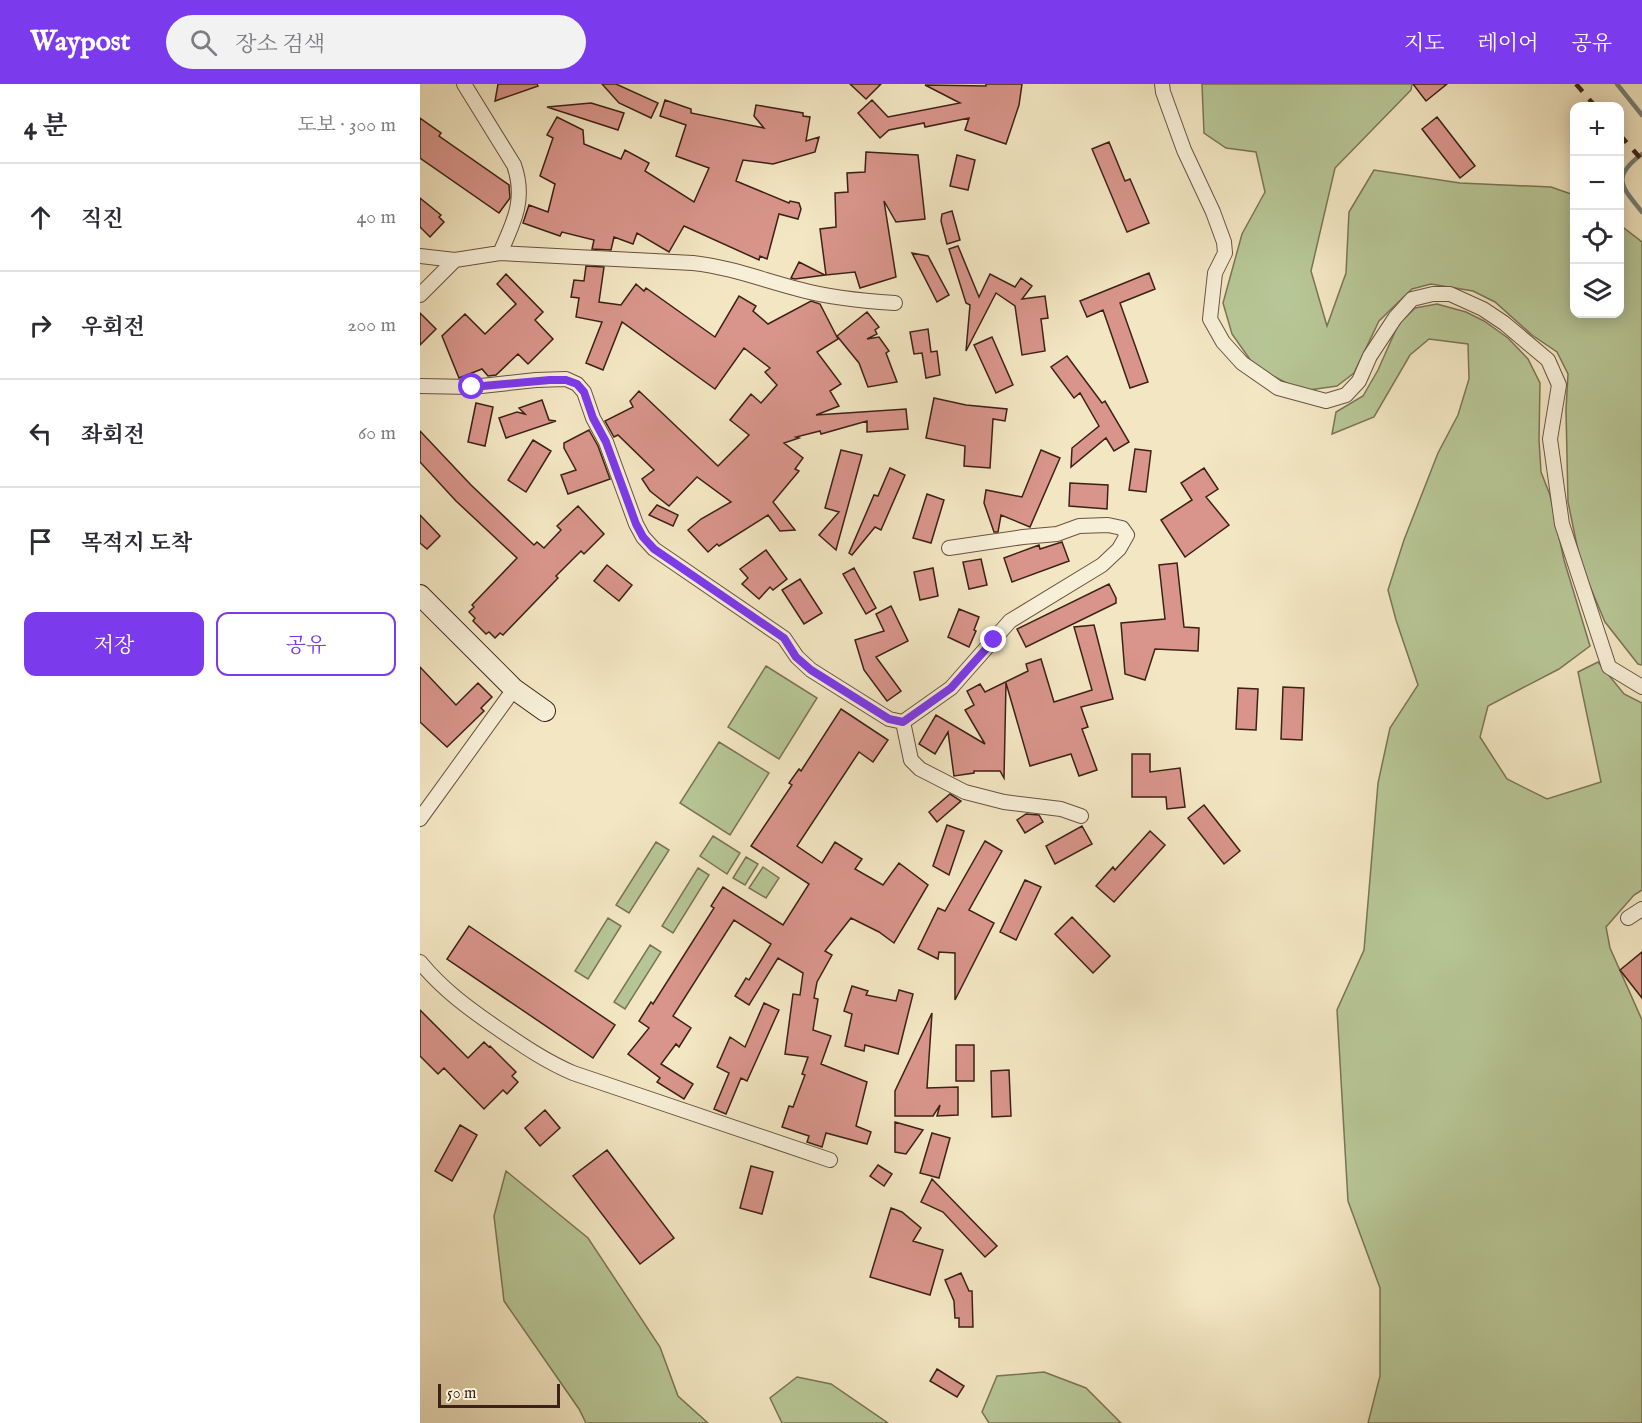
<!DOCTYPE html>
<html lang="ko">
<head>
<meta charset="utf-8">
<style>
	body { margin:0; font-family:"IM FELL English","Noto Serif KR",serif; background:#f2f2f3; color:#2b2b33 }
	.controls { position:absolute; right:18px; top:18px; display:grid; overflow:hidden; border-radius:12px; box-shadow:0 3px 15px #0003 }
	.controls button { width:54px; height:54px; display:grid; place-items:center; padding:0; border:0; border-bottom:2px solid #e1e1e2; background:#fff; color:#2b2b33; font:30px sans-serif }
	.scale { position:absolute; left:18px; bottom:15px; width:122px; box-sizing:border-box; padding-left:6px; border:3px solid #3c2116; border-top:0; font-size:16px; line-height:21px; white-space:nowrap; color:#3c2116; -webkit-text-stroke:4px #f7efd8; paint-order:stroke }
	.stop { position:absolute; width:18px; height:18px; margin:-14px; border:4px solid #7c3aed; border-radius:50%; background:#fff }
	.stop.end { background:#7c3aed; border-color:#fff; box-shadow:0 2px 6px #0008 }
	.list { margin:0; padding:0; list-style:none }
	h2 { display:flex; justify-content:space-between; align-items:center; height:78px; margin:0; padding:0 24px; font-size:26px }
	h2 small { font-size:20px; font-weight:400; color:#7c7c81 }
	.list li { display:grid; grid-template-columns:39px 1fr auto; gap:18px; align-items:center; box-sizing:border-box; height:108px; padding:0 24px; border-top:2px solid #e1e1e2 }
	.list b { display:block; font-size:22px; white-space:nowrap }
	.list em { font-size:20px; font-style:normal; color:#7c7c81 }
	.actions { display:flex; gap:12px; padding:18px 24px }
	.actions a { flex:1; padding:14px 0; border:2px solid #7c3aed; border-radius:12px; text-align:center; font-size:21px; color:#7c3aed }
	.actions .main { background:#7c3aed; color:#fff }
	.icon { flex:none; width:33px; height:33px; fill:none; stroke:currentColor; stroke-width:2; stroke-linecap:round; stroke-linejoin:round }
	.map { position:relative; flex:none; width:1222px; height:1339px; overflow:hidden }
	header { display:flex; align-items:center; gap:36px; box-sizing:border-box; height:84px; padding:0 30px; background:#7c3aed; color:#fff }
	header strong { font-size:28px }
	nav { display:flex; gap:33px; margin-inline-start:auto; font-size:21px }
	.search { width:420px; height:54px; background:#f2f2f3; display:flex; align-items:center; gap:15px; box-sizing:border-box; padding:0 21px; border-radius:33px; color:#7c7c81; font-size:22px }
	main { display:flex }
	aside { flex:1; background:#fff }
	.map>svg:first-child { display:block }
</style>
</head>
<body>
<header>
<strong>Waypost</strong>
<div class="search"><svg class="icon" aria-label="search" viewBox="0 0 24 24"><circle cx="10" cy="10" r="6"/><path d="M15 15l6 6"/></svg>장소 검색</div>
<nav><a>지도</a><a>레이어</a><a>공유</a></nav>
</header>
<main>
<aside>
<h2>4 분<small>도보 · 300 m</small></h2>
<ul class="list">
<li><svg class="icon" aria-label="ahead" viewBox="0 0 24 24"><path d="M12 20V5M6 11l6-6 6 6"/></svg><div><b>직진</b></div><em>40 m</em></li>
<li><svg class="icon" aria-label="right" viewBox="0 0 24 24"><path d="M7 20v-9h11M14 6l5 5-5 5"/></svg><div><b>우회전</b></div><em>200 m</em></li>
<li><svg class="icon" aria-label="left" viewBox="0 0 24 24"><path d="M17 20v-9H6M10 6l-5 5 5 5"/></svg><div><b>좌회전</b></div><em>60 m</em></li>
<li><svg class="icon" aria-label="arrive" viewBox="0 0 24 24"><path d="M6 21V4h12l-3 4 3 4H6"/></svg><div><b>목적지 도착</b></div></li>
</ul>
<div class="actions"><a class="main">저장</a><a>공유</a></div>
</aside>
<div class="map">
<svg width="1222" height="1339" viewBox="0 0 1222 1339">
	<rect width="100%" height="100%" fill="#f3e7c3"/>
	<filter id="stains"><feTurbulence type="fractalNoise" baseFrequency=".00333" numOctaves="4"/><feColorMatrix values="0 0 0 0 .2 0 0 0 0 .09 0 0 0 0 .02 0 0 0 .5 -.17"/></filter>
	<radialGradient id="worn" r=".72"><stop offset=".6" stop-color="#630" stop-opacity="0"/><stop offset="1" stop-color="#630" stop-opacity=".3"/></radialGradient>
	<!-- green -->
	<path fill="#b7c696" stroke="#7a7456" stroke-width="1.5" d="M782,0H992L991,6L915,84L891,187L907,242L926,189L929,128L954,86L1040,99L1131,103L1154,111V230H1200V141L1222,158V581L1218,580L1185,538L1161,481L1148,418L1146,326L1148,290L1137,268L1112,251L1075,218L1053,207L1011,200L992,205L959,237L934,289L917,302L882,307L851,291L831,277L812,250L803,219L822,150L845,108L836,68L806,64L784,49Z
		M1017,220L1046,228L1064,237L1088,254L1108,275L1120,299L1119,356L1121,388L1130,411L1144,476L1170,562L1139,585L1068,622L1060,653L1087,695L1127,715L1181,698L1158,588L1178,578L1204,610L1222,619V806L1214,811L1186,843L1190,864L1222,936V1339H948L960,1292V1204L928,1117L917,926L944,866L958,699L970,644L998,601L976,536L968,506L984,456L1018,369L1038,331L1049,295L1048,260L1009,255L990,271L954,333L912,350L916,328L943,312L958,286L978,241L995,224Z
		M346,582L397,614L359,675L308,643Z
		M299,658L349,689L310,751L260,719Z
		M293,752L320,769L307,790L280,772Z
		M236,758L249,766L209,829L196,821Z
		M326,773L338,780L325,801L313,794Z
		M343,783L359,794L346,814L329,804Z
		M278,784L289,791L253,849L242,842Z
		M188,834L201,842L168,895L155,887Z
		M230,861L241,868L205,925L194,918Z
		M86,1087L168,1154L240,1263L258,1312L288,1339H166L159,1325L84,1217L74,1132Z
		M624,1288L666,1304L701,1339H569L562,1328L577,1292Z
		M377,1293L411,1300L468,1339H362L350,1314Z"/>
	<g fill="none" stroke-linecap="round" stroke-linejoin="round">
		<!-- stream -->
		<path stroke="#758074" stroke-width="4.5" d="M1197,0L1222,31
			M1222,70C1191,93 1201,102 1222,128"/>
	</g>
	<!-- building -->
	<path fill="#d9958b" stroke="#3c2116" stroke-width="1.5" d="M78,0H117L118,2L75,17Z
		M182,0H196L238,19L231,34L199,19Z
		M430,0H461L446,15Z
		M566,0H602L599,21L586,60L545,46L549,34L505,43L504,39L469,46L460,54L438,29L452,16L468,33L540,19L505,1L566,2Z
		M993,0H1027L1006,17Z
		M245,16L271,25V29L344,44L334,32L336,21L383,29V32L390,33L386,57L399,53L395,68L353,80L323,76L316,97L369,119L370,117L379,119L381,125L378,135L359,130L347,175L340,172L339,176L264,142L249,168L217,149L213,160L194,153L191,166L172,165L174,156L142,148L140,152L103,139L109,121L128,128L135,100L120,92L133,54L127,51L137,33L163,46L164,60L201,75L205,66L229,79L225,87L274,118L289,84L256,72L266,41L240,32Z
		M171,19L204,29L198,46L127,23Z
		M1017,33L1055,82L1040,94L1002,45Z
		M0,34L21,49L19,52L89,101L90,114L79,129L0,74Z
		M689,58L705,97L710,95L729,139L707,148L672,65Z
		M446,68L498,71L505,135L476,138L464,117L476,193L440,204L435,188L406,191L400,145L416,143L415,109L428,108L427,89L445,88Z
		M537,71L555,76L548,106L530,102Z
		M0,114L21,131L19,133L24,138L10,153L0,143Z
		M532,127L540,156L527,160L521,137L522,130Z
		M538,162L559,213L570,190L595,203L601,194L612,202L602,215L625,212L628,234L621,235L625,267L602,271L595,222L576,209L546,267L550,221L546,219L529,165Z
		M492,169L508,172L529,211L517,218Z
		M379,178L405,191L375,195L371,194Z
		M166,182L184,183L179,218L201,221L216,200L224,207L226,204L295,253L319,212L336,222L333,227L348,240L391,217L400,220L418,255L397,268L421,300L410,307L419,322L396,331L486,325L488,345L447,348V337L401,350L400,347L376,353L379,354L364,359L383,374L375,385L379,387L353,418L375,446L360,447L348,431L299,462L297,460L288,468L268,446L281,435L311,418L277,393L249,422L230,407L222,395L234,386L198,351L194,353L185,337L213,323L210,317L219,307L298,382L329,351L310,336L331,310L341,319L357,301L345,288L350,284L324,264L295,305L202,238L183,286L166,279L182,238L156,233L159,214L151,213L154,196L164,197Z
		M729,189L735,205L700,219L728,298L710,304L683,226L667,233L660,217Z
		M86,190L123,228L115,236L133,255L108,280L98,270L76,291L68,292L62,285L39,294L22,252L45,230L65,250L96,220L77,200Z
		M447,228L459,243L455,246L457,250L447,255L459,253L469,267L466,269L477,298L448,303L439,279L417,252Z
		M0,229L16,245L0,261Z
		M508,245L511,268L517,267L520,291L506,294L502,269L494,270L490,248Z
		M572,253L593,301L576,309L554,261Z
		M647,272L682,319L685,317L709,358L694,367L686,354L651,383L652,364L679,342L660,309L654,314L631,283Z
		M514,314L546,321L587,325L585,337L573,335L570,384L544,382L545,362L506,354Z
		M122,316L129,336L136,337L86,354L79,334L97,328L105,330L99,324Z
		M56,319L73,323L65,362L48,358Z
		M169,346L178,362L190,395L148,410L141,391L156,386L144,364V359Z
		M0,347L51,401L114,461L117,458L124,464L141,446L137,442L158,422L184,450L164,470L161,467L136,492L138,494L83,551L80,549L75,554L69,548L66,550L53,537L55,534L49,528L54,523L52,521L97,474L36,417L0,378Z
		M113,356L131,367L106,408L88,396Z
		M715,365L731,367L726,408L709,406Z
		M421,366L442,371L416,466L399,451L419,428L405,424Z
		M621,366L640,374L610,443L581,431L578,448H574L564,419L566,406L602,413Z
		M470,384L485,391L461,446L455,443L432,471L429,469L454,411L458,412Z
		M784,384L798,405L786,413L809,441L765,473L741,436L772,416L761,399Z
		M650,399L688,401L687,425L649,422Z
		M507,410L524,416L511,459L493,454Z
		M237,421L258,431L253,442L229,431Z
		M0,431L20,452L7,465L0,459Z
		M642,458L649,477L592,498L584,474L619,461L620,465Z
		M346,466L367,495L353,506L350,503L339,515L322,500L328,494L320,485Z
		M561,475L567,501L549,505L543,478Z
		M757,479L764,543L779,544L778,567L735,565L725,596L705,590L701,539L745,535L739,481Z
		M187,481L212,501L199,517L174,497Z
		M434,484L456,524L446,530L423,490Z
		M513,484L518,512L500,516L494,488Z
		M380,495L402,529L384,540L362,506Z
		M689,500L696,514V519L606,563L597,545Z
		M471,522L488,557L456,573L481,607L467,617L444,586L435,556L464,547L456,530Z
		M539,525L559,533L554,546L556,547L549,563L528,553Z
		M674,541L693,615L661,623L668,643L662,645L677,686L659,692L651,670L610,682L586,599L584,694L580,687H554V689L534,692L528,648L515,670L499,660L516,631L565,660L545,626L554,621L547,607L560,600L565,608L608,587L606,580L621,575L634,618L672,606L654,543Z
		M0,583L36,621L58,599L72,613L61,624L64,627L27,663L0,638Z
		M863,603L884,604L882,656L861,655Z
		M818,604L838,605L836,646L816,645Z
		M421,625L468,656L453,678L439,668L377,762L402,779L415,758L442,775L435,785L463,801L479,779L508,801L474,859L459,848L431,834L405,867L412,871L397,898L394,914L398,915L393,946L411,952L401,980L447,998L436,1042L451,1048L447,1060L406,1049L402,1063L387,1058L389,1052L362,1043L369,1022L373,1023L385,991L382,990L388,973L365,970L373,910L380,911L383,889L358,874L329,921L315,912L326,894L329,896L351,860L314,836L253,932L271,944L259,963L256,960L241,980L273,1000L264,1015L237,998L240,994L208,970L229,944L219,937L231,918L233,920L294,824L291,822L303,803L363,841L389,800L331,762L372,701L369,699L379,685L381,687Z
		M712,670H730V688L760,684L765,723L747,725L746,713H712Z
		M530,710L541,717L517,738L509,728Z
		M784,721L820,767L804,780L768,734Z
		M606,730L619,731L623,738L605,749L597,736Z
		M527,741L544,747L529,791L513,782Z
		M662,742L672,760L635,780L626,762Z
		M730,747L745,761L694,818L676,802L693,783L695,786Z
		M565,757L582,767L549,826L574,839L535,916V869L519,868L518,875L498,865L518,824L525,827Z
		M605,796L621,803L596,856L580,848Z
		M652,833L690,872L673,889L635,850Z
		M49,842L195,941L173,974L27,875Z
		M1222,868V914L1200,886Z
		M432,902L448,907L446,911L476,917L479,906L493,910L478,970L445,961L444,967L425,962L432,930L424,927Z
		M344,919L359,926L327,997L321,994L306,1030L294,1025L309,989L297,983L310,953L325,963Z
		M0,926L48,974L64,958L69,963L70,962L96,988L92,992L98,998L87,1010L83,1006L64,1025L24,984L18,990L0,972Z
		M512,929L507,1004L538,1003V1031L517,1032L520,1021L513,1032H475V1007Z
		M536,961H554V997H536Z
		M589,986L591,1032L572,1033L571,987Z
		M125,1026L140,1044L120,1062L105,1044Z
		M475,1038L503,1046L486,1070L475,1068Z
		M40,1041L57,1051L32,1097L15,1087Z
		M512,1049L530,1054L519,1094L500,1089Z
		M187,1066L254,1154L220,1180L153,1092Z
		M458,1081L472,1090L464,1102L450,1092Z
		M331,1082L353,1088L342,1130L320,1124Z
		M512,1095L577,1162L565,1173L523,1128L501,1118Z
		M471,1124L482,1128L501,1144L493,1157L523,1166L510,1211L450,1193Z
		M541,1189L549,1207H552L553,1243H539V1234H535L534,1217L525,1196Z
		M517,1285L544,1302L537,1313L510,1297Z"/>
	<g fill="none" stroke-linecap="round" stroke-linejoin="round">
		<!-- street casing -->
		<g stroke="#6a5241" stroke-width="16">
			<path id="street" d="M44,0L94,81C106,115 94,138 80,169
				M742,0L743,8L764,66L793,128L804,158L805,169L795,189L790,235L803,258L822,279L858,304L906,317L926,311L939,297L950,272L975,234L992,215L1013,210H1030L1063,225L1084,239L1128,276L1139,301L1130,355L1142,440L1189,583L1222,603
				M0,172L35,176L80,169L273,179C310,183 343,196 378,205C410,214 442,217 475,219
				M0,211L35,176
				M0,302L52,303L116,296L146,295L157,300L164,308L173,334L186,358L216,440L223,453L234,465L364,554L377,573L391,586L469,635L483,638
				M529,464L603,453L637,450L659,442L688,441L702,444L707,451L699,465L682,481L590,537L531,604L483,638L491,676L500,685L545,708L584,718L641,725L661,732
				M0,735L94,605
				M1208,834L1222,825
				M0,878C22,905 48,924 77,944C102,961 125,977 153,989L410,1076"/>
		</g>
		<!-- secondary casing -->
		<g stroke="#3c2116" stroke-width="22">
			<path id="secondary" d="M0,511L94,605L125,627"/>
		</g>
		<!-- street -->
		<use href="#street" stroke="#f7efd8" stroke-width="14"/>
		<!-- secondary -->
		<use href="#secondary" stroke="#f7efd8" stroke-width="20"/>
		<!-- rail -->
		<path stroke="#3c2116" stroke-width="4.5" stroke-dasharray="10 10" stroke-linecap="butt" d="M1156,0L1175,22
			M1200,51L1222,76"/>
	</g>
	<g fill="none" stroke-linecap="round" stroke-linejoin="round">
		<!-- route -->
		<path stroke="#7c3aed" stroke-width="8" d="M52,303L130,296H146L157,300L164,308L173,334L186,358L216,440L223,453L234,465L364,554L376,573L391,586L469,635L483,638L531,604L574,556"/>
	</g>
	<rect width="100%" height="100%" filter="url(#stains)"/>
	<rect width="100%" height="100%" fill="url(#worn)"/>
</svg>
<div class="controls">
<button>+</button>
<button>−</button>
<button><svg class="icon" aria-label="locate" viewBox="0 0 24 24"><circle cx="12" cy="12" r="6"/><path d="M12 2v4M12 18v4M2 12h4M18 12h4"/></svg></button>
<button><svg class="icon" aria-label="layers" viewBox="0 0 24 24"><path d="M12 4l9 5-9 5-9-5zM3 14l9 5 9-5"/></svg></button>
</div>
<div class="scale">50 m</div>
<div class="stop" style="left:52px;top:303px"></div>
<div class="stop end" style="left:574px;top:556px"></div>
</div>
</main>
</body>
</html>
